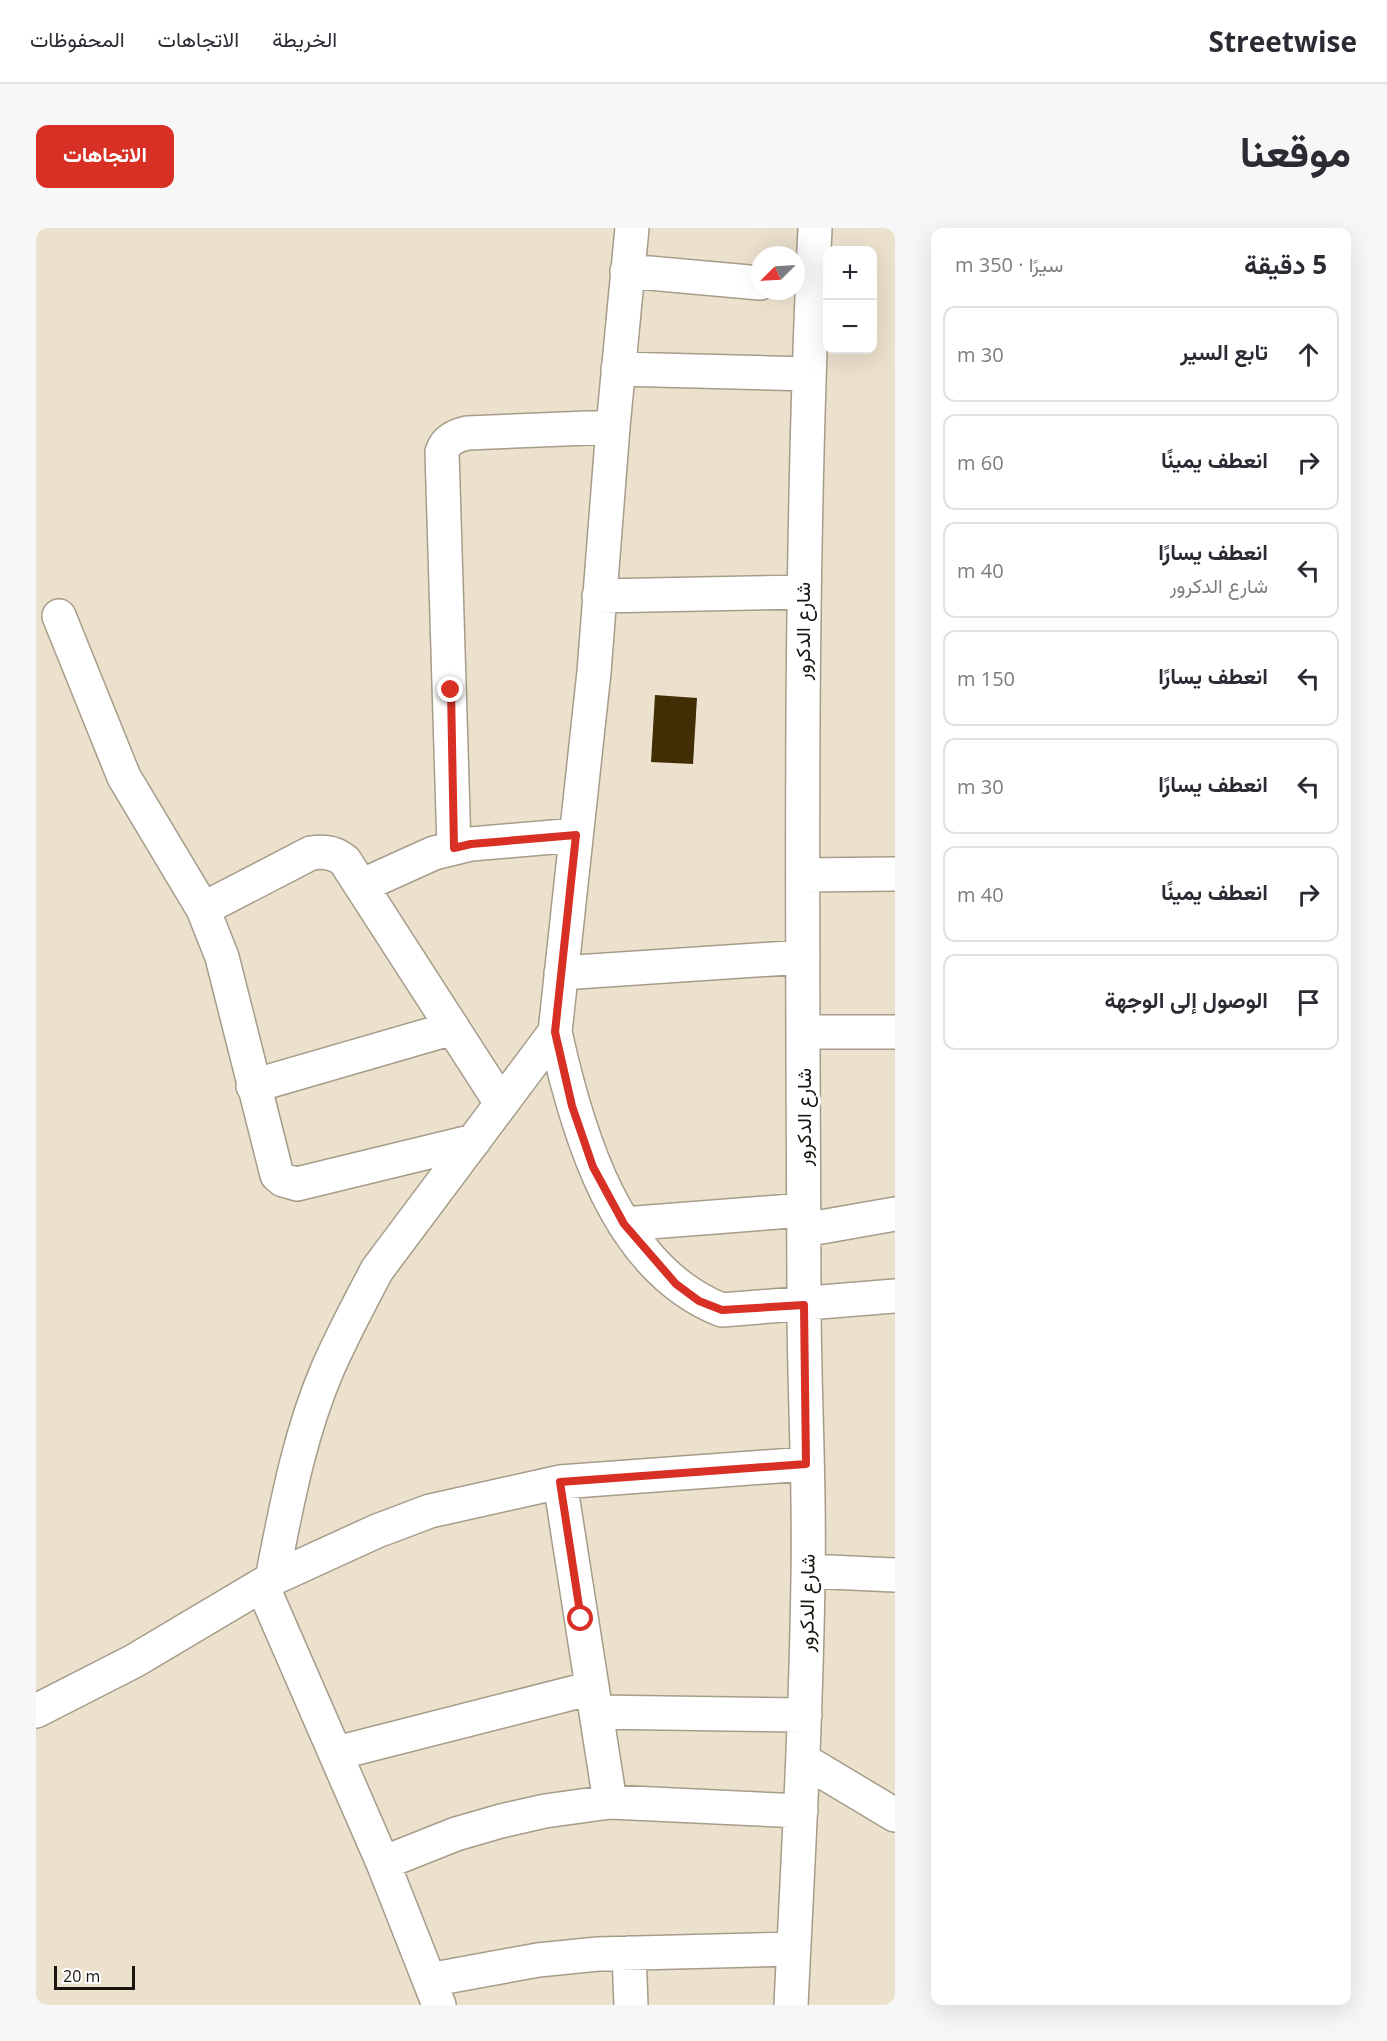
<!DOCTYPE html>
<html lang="ar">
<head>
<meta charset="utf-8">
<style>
	body { margin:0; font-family:"Open Sans",Vazirmatn,sans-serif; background:#f7f7f7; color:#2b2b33; direction:rtl }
	.controls { position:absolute; right:18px; top:18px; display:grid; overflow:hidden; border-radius:12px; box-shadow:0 6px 24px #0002 }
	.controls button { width:54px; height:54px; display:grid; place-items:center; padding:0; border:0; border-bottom:2px solid #e1e1e2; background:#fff; color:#2b2b33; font:30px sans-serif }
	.compass { position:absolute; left:715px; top:18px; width:54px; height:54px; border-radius:50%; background:#fff; box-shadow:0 6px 24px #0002; rotate:246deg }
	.scale { position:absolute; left:18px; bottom:15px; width:81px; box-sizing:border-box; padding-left:6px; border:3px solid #1a160f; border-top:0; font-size:16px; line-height:21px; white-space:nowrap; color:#1a160f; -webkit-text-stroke:4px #fff; paint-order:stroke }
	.stop { position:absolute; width:18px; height:18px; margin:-14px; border:4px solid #d93025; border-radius:50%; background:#fff }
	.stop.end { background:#d93025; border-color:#fff; box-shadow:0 2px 6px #0008 }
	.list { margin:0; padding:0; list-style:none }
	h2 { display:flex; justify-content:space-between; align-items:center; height:78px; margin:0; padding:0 24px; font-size:26px }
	h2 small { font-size:20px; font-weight:400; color:#7c7c81 }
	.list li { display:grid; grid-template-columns:39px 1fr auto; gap:18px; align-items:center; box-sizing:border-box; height:96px; margin:0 12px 12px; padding:0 12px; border:2px solid #e1e1e2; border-radius:12px }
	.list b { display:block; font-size:22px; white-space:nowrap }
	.list p { margin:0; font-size:20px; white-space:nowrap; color:#7c7c81 }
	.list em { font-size:20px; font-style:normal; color:#7c7c81 }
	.icon { flex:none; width:33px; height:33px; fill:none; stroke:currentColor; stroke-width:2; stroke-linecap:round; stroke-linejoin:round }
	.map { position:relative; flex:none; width:859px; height:1777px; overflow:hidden; direction:ltr; border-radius:12px }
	header { display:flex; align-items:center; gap:36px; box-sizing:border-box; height:84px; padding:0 30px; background:#fff; border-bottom:2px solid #e1e1e2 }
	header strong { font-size:28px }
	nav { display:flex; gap:33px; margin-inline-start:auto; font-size:21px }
	.intro { display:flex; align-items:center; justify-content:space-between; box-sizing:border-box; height:144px; padding:0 36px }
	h1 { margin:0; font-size:42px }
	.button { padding:15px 27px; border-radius:12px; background:#d93025; color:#fff; font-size:21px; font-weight:700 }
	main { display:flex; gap:36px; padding:0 36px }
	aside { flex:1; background:#fff; border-radius:12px; box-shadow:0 6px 24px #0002 }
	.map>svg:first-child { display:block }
</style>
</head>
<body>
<header>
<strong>Streetwise</strong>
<nav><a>الخريطة</a><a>الاتجاهات</a><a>المحفوظات</a></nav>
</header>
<div class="intro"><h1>موقعنا</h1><a class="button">الاتجاهات</a></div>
<main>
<aside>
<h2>5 دقيقة<small>سيرًا · 350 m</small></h2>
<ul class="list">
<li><svg class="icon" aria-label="ahead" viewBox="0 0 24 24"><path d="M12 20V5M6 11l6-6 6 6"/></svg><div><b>تابع السير</b></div><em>30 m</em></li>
<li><svg class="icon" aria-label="right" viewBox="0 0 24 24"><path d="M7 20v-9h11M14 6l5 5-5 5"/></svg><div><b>انعطف يمينًا</b></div><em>60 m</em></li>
<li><svg class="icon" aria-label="left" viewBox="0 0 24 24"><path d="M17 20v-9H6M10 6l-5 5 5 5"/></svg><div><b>انعطف يسارًا</b><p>شارع الدكرور</p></div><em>40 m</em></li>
<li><svg class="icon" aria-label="left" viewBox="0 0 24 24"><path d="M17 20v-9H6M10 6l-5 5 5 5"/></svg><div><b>انعطف يسارًا</b></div><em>150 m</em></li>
<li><svg class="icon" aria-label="left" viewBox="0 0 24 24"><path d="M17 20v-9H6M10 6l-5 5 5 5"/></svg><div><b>انعطف يسارًا</b></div><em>30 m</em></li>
<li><svg class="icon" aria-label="right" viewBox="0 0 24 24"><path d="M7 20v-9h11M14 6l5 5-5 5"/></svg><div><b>انعطف يمينًا</b></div><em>40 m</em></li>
<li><svg class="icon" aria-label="arrive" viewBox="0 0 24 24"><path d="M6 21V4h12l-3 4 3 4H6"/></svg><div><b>الوصول إلى الوجهة</b></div></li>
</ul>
</aside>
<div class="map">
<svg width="859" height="1777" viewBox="0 0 859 1777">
	<rect width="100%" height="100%" fill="#ebe1cd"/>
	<!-- building -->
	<path fill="#412e04" d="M619,467L661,470L657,536L615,534Z"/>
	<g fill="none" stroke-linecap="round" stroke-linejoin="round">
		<!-- minor casing -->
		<g stroke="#a69c8a" stroke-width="36">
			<path id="minor" d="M596,0L577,199L558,444L519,804C541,904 580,1041 686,1082L859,1068
				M591,43L724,55
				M582,141L771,146
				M563,368L766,364
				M23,388L88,549L167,681L186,729L241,947L247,952L261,956L438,913
				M418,620L406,224C410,212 419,208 431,205L577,199
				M767,647L859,646
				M325,658L398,625L435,616L540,607
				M167,681L275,625C287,623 299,624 309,633L465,875
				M525,745L767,729
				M767,804H859
				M217,858L417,800
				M588,996L768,982
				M768,1002L859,986
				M524,1254L574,1574
				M772,1343L859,1347
				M236,1351C250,1280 263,1207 292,1140C307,1106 324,1074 341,1042L519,804
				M226,1357L347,1635L403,1777
				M0,1483L98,1433L236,1351L341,1303L394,1283L524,1254L770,1236
				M560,1484L769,1487
				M301,1525L556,1460
				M767,1532L859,1587
				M347,1635L420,1606L465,1593L509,1583L574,1574L765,1583
				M593,1725L595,1777
				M393,1752L502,1732L562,1726L757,1721
				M755,1777C762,1634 770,1492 772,1349C774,1256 768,1164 768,1072C767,714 762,357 779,0"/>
		</g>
		<!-- minor -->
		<use href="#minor" stroke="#fff" stroke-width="33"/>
	</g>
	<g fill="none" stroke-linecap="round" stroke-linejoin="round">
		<!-- route -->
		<path stroke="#d93025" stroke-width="8" d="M415,462L418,620L435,616L540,607L519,804L536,878L557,939L588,996L640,1056L663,1073L686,1082L768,1077L770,1236L524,1254L545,1391"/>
	</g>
	<g text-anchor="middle" stroke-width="6" stroke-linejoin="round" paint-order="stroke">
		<!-- street labels -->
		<g font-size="20" fill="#1a160f" stroke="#fff">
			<text transform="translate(767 403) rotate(-90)" y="7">شارع الدكرور</text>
			<text transform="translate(768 889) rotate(-90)" y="7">شارع الدكرور</text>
			<text transform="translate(771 1375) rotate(-89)" y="7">شارع الدكرور</text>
		</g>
	</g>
</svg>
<div class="controls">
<button>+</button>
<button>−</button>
</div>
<svg class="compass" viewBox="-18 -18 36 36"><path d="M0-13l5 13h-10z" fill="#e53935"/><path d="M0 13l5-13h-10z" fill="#7c7c81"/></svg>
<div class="scale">20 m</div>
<div class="stop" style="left:545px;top:1391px"></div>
<div class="stop end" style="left:415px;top:462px"></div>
</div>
</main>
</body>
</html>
